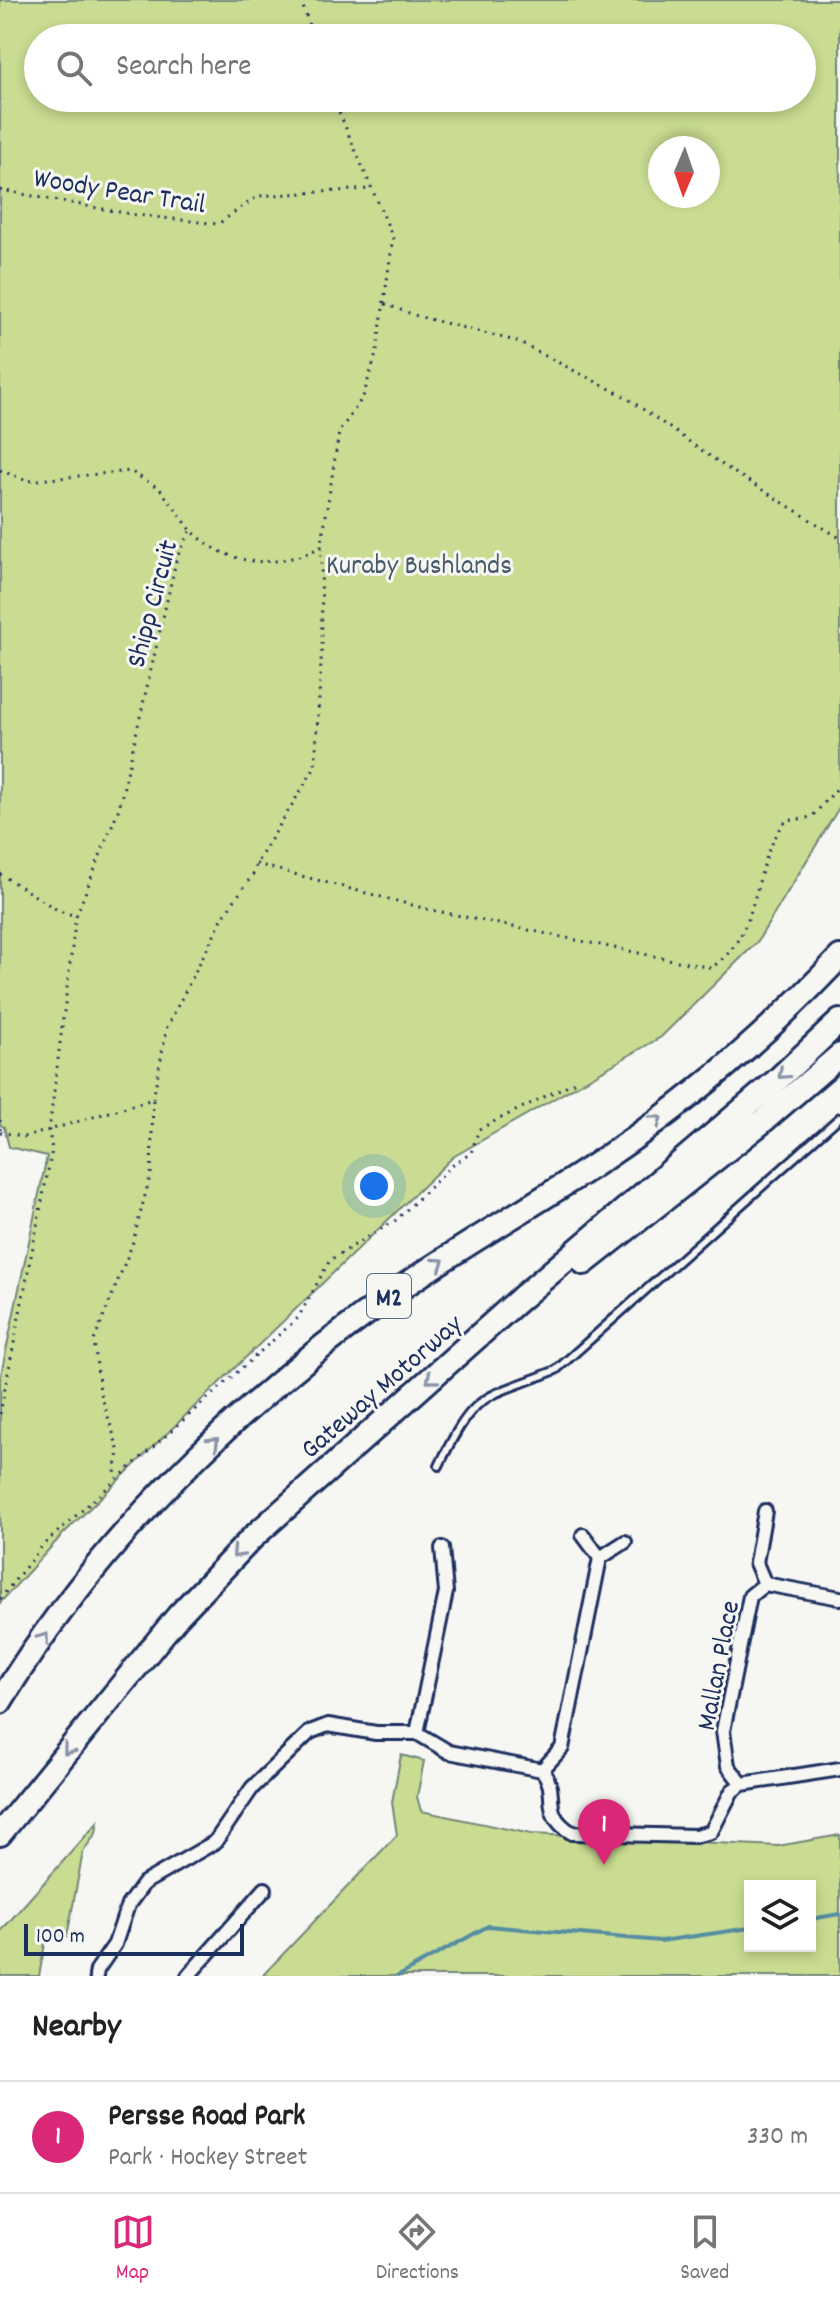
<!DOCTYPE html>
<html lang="en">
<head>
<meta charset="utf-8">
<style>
	body { margin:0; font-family:Dekko,sans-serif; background:#f6f6f6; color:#222 }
	.controls { position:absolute; right:24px; bottom:24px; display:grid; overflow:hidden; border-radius:0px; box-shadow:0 4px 12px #0003 }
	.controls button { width:72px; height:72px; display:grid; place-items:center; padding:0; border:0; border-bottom:2px solid #e0e0e0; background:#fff; color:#222; font:40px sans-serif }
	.compass { position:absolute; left:648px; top:136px; width:72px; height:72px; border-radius:50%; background:#fff; box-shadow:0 4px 12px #0003; rotate:182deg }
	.scale { position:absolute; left:24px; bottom:20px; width:220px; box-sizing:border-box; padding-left:8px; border:4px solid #1b2f5e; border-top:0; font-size:22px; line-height:28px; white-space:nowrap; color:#1b2f5e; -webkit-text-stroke:6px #f6f6f2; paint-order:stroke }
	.you { position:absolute; left:374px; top:1186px; width:28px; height:28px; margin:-20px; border:6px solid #fff; border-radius:50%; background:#1a73e8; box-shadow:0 0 0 12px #1a73e833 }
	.badge { display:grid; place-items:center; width:52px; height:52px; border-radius:50%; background:#db2777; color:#fff; font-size:26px; font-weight:700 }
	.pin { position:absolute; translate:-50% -66px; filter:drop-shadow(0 2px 4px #0008) }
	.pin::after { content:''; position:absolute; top:42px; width:28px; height:24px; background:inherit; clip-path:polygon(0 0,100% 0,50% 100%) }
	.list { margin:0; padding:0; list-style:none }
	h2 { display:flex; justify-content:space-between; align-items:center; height:104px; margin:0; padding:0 32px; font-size:34px }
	h2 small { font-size:26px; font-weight:400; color:#767676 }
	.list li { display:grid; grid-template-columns:52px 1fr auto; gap:24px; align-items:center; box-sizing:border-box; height:112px; padding:0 32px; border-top:2px solid #e0e0e0 }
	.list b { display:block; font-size:30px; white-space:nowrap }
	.list p { margin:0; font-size:26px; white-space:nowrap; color:#767676 }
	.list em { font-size:26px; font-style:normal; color:#767676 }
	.icon { flex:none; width:44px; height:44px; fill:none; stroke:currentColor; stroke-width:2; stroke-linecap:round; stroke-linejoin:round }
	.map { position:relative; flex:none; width:840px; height:1976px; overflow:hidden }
	.search { position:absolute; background:#fff; box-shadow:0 4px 12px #0003; left:24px; right:24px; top:24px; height:88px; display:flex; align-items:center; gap:20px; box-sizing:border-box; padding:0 28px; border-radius:44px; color:#767676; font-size:30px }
	.sheet { height:216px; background:#fff }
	nav { display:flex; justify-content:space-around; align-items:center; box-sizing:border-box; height:112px; border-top:2px solid #e0e0e0; background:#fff; font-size:22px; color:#767676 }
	nav a { display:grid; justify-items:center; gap:4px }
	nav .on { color:#db2777 }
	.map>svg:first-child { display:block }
</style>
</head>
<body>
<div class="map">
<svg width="840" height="1976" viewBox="0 0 840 1976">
	<rect width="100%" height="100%" fill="#f6f6f2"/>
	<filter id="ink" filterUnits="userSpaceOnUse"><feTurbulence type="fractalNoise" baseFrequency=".0125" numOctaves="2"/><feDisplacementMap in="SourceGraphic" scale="16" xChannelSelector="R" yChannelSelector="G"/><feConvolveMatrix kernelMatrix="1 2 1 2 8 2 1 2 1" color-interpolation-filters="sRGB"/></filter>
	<g filter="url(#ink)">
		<!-- green -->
		<path fill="#c9dc91" stroke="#728678" stroke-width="2" fill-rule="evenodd" d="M0,0H840V806L757,942L661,1037L453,1157L63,1534L0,1603V1379L47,1156L9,1147L4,1127L0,1125ZM38,38H802V98H38ZM660,148H708V196H660Z
			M401,1755L424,1761L417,1797L421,1811L531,1834L778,1846L840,1835V1976H262L397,1835L392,1802ZM750,1886H810V1946H750Z
			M98,1822L96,1833L83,1852L67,1937L47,1933L39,1976H0V1932Z"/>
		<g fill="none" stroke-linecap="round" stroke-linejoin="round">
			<!-- stream -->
			<path stroke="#548da3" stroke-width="4" d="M810,1919L840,1914
				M398,1976L488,1926L661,1941L750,1928"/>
			<!-- lane casing -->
			<g stroke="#1b2f5e" stroke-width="12">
				<path id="lane" d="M439,1466C476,1388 483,1400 556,1370L840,1117"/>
			</g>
			<!-- street casing -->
			<g stroke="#1b2f5e" stroke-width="18">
				<path id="street" d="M583,1535L600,1558L625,1542
					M765,1584L756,1563L765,1511
					M417,1733L446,1592L442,1548
					M542,1770L562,1748L600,1558
					M742,1784L728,1766L723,1731L750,1596L765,1584L840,1598
					M96,1976L97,1970L115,1944L128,1905L144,1883L215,1842L252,1788L310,1732L328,1725L376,1733H417L449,1752L542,1770C561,1794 538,1812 572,1833L695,1836L711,1832L732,1791L742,1784L840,1769
					M188,1976L265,1889"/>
			</g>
			<!-- highway casing -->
			<g stroke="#1b2f5e" stroke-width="28">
				<path id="highway" d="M584,1263L761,1123L840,1055
					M0,1702C98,1539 243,1400 397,1291C466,1242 541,1202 611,1154C694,1098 771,1030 840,957
					M0,1834L178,1616L252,1538L521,1298L775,1082L840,1021"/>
			</g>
			<!-- path -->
			<path stroke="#1b2f5e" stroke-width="3" stroke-dasharray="2 6" stroke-linecap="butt" d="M301,0L313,38
				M0,190L136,215L218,224L258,196L369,189
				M385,304L417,316L516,341L624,396L727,468L840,538
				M0,470L27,481L130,471L160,489L191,530
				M256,864L427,909L711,968C764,933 749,867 786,821L812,817L840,785
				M0,874L59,911L76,916L119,808L177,557L191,530C229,567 274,570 321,547L339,432L363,397L377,351L393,238L333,98
				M153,1099L167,1027L224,915L254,873L256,864L315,767L322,645L321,548
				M0,1120V1131
				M0,1132L26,1137L153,1099L151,1173L132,1245L94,1341L100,1391L119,1452L114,1478
				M0,1414L52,1150L49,1131L76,916
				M0,1599L43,1545L298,1318L330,1260L396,1220L453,1165L471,1153L479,1129L576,1081"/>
			<!-- lane -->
			<use href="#lane" stroke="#f6f6f2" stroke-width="6"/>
			<!-- street -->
			<use href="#street" stroke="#f6f6f2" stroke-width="12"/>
			<!-- highway -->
			<use href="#highway" stroke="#f6f6f2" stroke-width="22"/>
		</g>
		<!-- one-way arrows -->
		<defs><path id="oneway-chevron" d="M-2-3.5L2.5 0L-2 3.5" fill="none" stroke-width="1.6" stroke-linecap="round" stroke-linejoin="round" transform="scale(2)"/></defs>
		<g stroke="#8892a8">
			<use href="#oneway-chevron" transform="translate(783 1074) rotate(138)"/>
			<use href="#oneway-chevron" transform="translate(657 1120) rotate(-37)"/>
			<use href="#oneway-chevron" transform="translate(439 1263) rotate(-34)"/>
			<use href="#oneway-chevron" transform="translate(431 1379) rotate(140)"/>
			<use href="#oneway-chevron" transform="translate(214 1442) rotate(-44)"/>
			<use href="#oneway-chevron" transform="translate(237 1553) rotate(133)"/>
			<use href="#oneway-chevron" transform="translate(44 1638) rotate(-54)"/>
			<use href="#oneway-chevron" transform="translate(68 1750) rotate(129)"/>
		</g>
	</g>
	<g text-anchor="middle" stroke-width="6" stroke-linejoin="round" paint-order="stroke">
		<!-- shield labels -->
		<rect fill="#f6f6f2" stroke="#5d6b8a" stroke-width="2" x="367" y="1274" width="44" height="44" rx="6"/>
		<g font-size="26" font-weight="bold" fill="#1b2f5e">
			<text x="389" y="1305">M2</text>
		</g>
		<!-- street labels -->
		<g font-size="28" fill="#1b2f5e" stroke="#f6f6f2">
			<text transform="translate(120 189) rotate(9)" y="10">Woody Pear Trail</text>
			<text transform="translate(150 603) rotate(-75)" y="10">Shipp Circuit</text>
			<text transform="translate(380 1385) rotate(-41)" y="10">Gateway Motorway</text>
			<text transform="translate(716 1665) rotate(-79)" y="10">Mallan Place</text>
		</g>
		<!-- park labels -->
		<g font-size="28" fill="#465a6b" stroke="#f6f6f2">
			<text x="419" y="573">Kuraby Bushlands</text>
		</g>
	</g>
</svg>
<div class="controls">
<button><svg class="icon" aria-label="layers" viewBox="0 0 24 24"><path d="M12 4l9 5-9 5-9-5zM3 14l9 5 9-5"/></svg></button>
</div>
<svg class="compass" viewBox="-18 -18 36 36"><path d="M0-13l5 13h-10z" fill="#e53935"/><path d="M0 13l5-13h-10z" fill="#767676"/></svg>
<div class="scale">100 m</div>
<div class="you"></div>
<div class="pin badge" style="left:604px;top:1865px">1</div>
<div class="search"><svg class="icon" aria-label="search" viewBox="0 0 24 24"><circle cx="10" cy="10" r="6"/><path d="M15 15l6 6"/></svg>Search here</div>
</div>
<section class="sheet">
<h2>Nearby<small></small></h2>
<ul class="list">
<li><span class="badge">1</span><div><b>Persse Road Park</b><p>Park · Hockey Street</p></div><em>330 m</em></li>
</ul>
</section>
<nav>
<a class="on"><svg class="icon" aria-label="map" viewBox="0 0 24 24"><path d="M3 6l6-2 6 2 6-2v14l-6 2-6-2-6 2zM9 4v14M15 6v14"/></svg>Map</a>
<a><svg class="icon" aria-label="directions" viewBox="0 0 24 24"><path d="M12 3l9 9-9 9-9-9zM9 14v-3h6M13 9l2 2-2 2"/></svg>Directions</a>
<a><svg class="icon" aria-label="saved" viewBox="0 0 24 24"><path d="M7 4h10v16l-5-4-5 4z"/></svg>Saved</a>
</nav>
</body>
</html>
